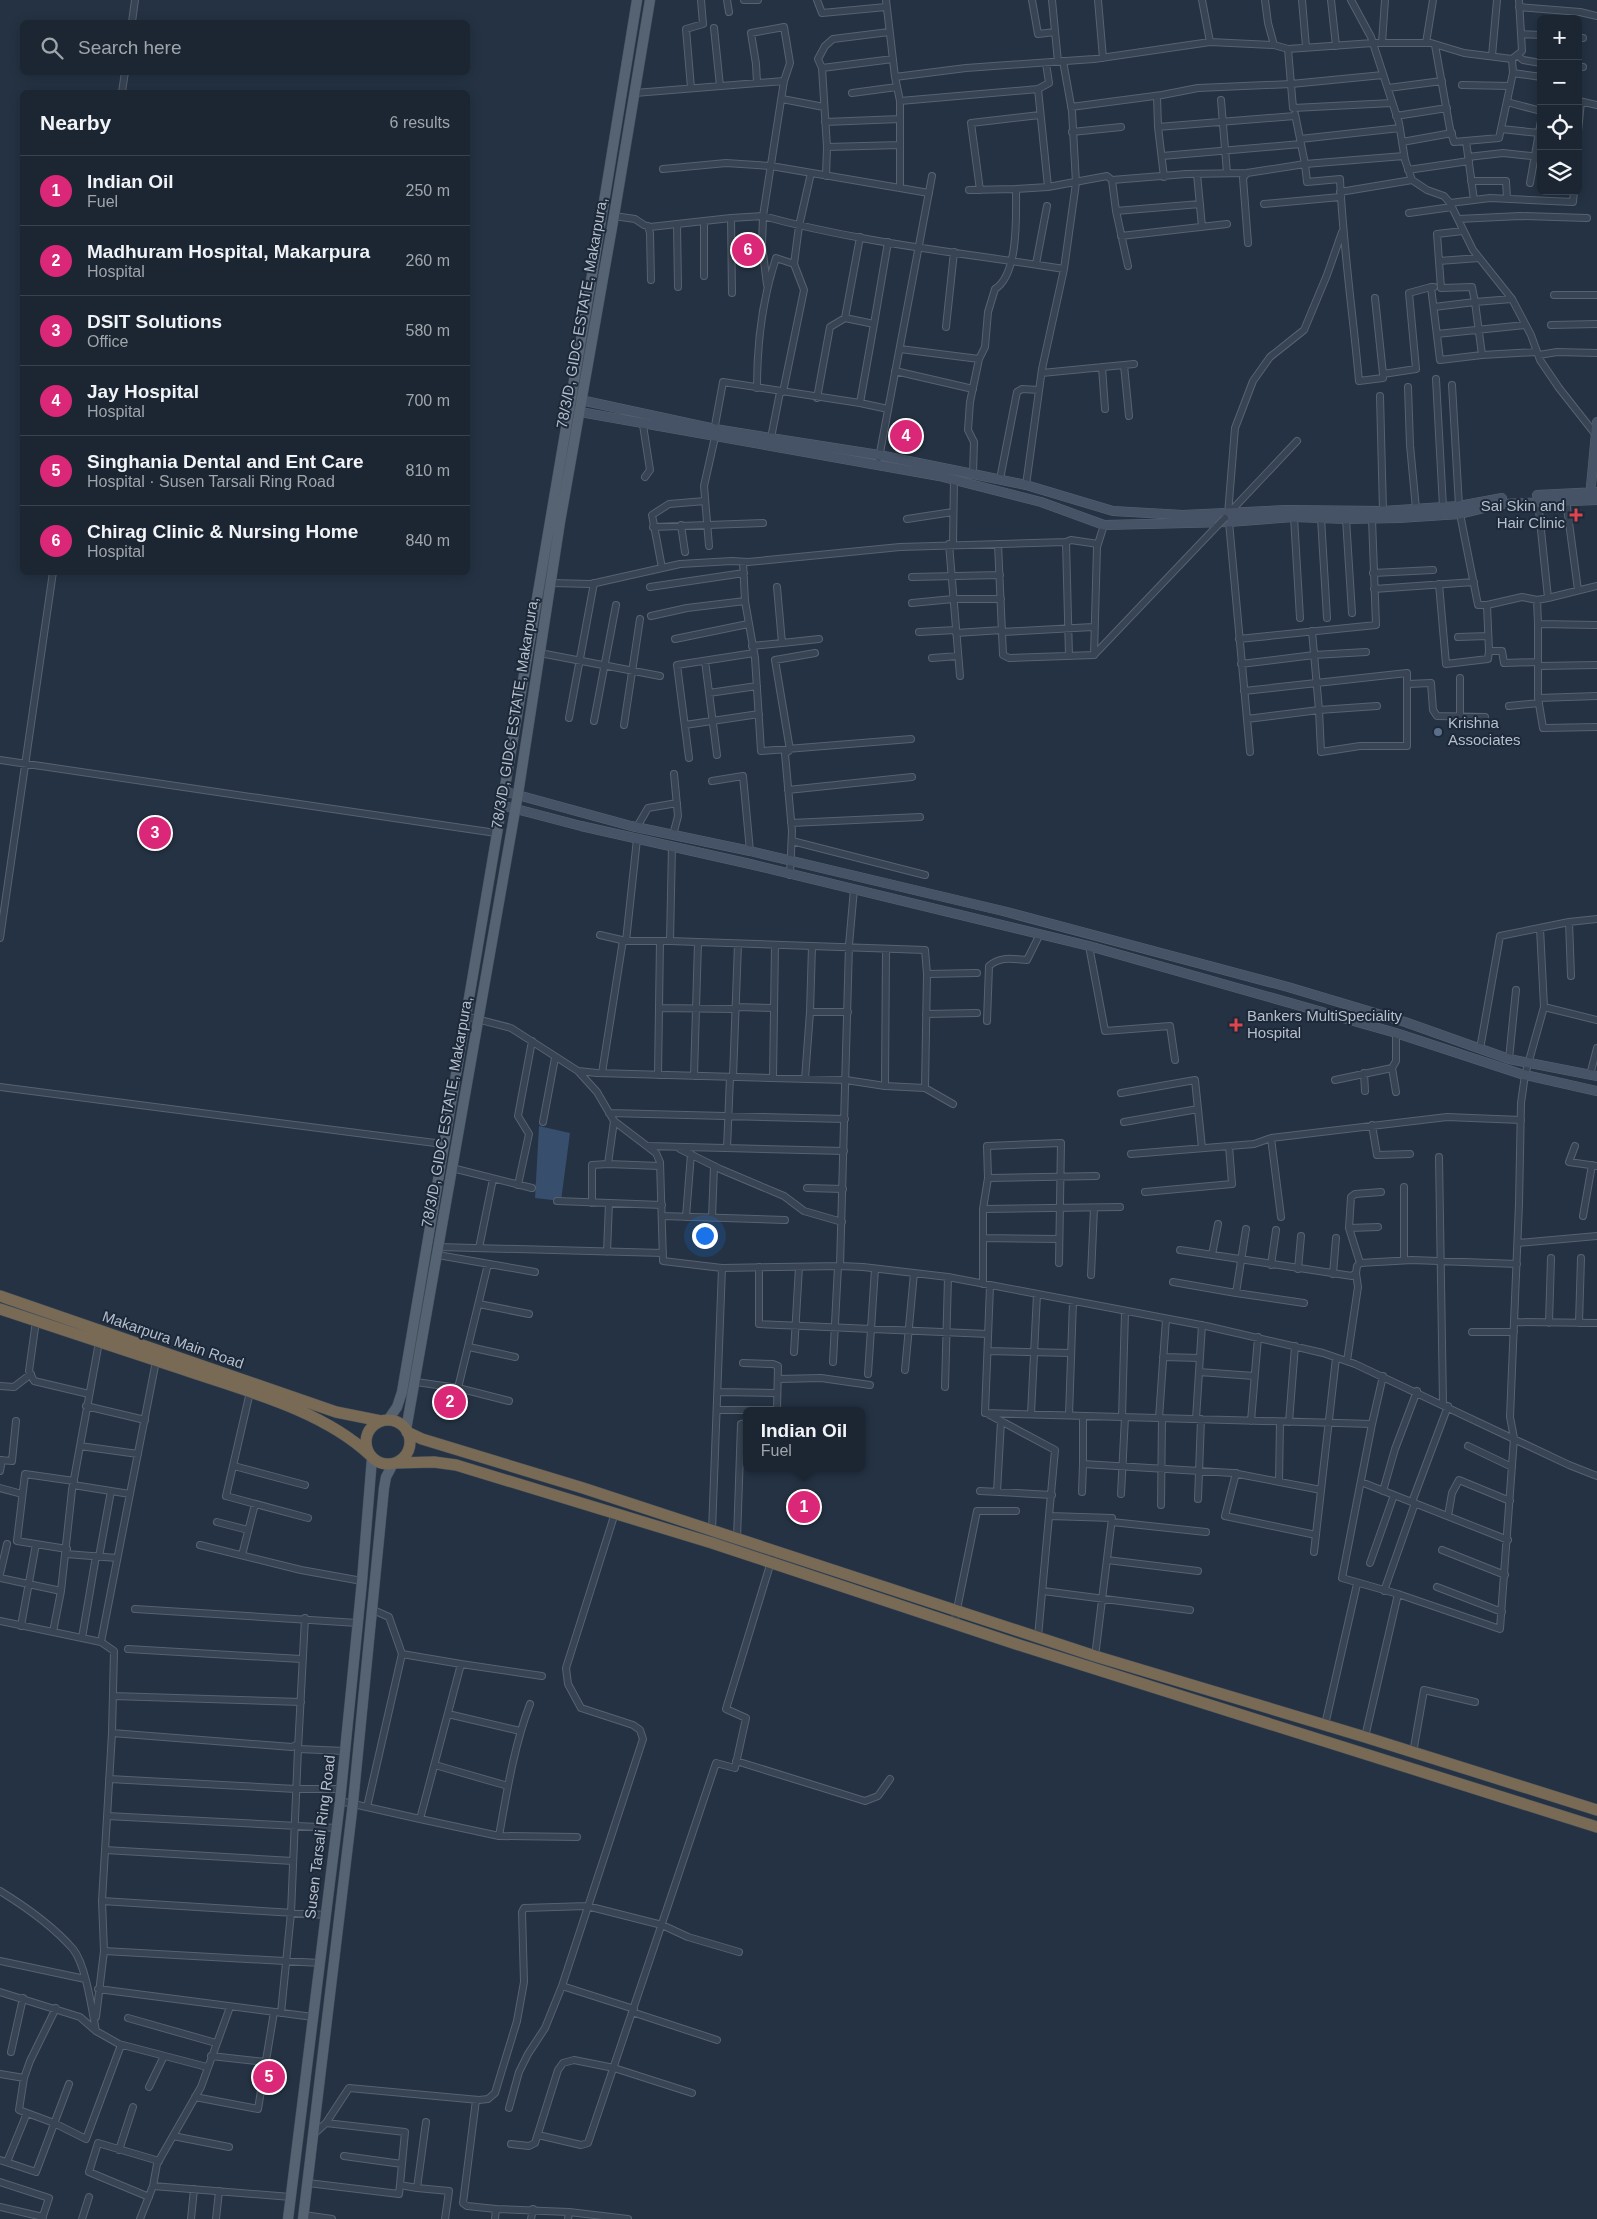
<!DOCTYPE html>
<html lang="en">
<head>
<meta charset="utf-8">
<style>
	body { margin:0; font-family:Arial,sans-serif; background:#242e3a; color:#f1f3f6 }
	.controls { position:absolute; right:15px; top:15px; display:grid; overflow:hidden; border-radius:8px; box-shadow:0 2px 12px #0003 }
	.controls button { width:45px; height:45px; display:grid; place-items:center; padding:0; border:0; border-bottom:1px solid #39434d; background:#1b2632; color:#f1f3f6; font:25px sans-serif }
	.you { position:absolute; left:704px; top:1235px; width:18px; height:18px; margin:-12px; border:4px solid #fff; border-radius:50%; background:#1a73e8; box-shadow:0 0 0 8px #1a73e833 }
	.badge { display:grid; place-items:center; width:32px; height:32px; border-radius:50%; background:#db2777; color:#fff; font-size:16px; font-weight:700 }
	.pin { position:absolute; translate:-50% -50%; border:2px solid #fff; box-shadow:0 1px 5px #0006 }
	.popup { position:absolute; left:743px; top:1407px; width:122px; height:65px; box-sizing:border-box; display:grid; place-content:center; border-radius:8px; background:#1b2632; filter:drop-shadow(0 1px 4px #0005); font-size:16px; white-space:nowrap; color:#a0a5ac }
	.popup b { font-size:19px; color:#f1f3f6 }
	.popup::after { content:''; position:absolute; left:50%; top:100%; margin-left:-10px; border:10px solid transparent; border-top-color:#1b2632 }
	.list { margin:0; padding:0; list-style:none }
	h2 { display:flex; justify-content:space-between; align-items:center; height:65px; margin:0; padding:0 20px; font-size:21px }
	h2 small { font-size:16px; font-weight:400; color:#a0a5ac }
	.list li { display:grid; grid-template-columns:32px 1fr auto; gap:15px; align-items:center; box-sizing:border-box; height:70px; padding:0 20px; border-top:1px solid #39434d }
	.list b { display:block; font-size:19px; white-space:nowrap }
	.list p { margin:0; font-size:16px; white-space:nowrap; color:#a0a5ac }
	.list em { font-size:16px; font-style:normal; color:#a0a5ac }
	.icon { flex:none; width:28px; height:28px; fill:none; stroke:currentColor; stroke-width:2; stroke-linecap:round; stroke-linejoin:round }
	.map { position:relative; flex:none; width:1597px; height:2219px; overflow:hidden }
	.search { position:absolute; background:#1b2632; box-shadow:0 2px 12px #0003; left:20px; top:20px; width:450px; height:55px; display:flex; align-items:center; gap:12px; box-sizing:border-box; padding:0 18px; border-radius:8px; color:#a0a5ac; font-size:19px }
	.panel { position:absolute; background:#1b2632; box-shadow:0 2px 12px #0003; left:20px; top:90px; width:450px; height:485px; border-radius:8px }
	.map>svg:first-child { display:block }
</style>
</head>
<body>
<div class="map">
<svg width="1597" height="2219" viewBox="0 0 1597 2219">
	<rect width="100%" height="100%" fill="#243243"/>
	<!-- water -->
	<path fill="#374e6c" d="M539,1126L570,1133L561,1201L535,1198Z"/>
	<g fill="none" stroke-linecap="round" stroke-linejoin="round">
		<!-- street casing -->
		<g stroke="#566270" stroke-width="8">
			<path id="street" d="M727,0L729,12
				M744,0H758
				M817,0L822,13L886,7
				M886,0L895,77L966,68L1094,59L1210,42L1202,0
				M1032,0L1038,34L1055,32
				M1052,0L1058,62
				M1098,0L1103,58
				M1265,0L1268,23L1274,45L1288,49L1373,43H1431L1464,53L1512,59L1513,73L1541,77
				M1302,0L1306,47
				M1331,0L1336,46
				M1351,0L1371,37L1399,123L1405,160L1412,180L1427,190L1444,196L1450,203L1473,250L1512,299L1531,335L1540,360L1559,388L1596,435
				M1519,7L1580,12L1597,16
				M132,22L135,0
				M714,28L720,86
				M1521,34L1541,35
				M1578,38H1583
				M1210,42L1274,45
				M1382,43L1385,0
				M1426,43L1433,0
				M1435,45L1450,129L1454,142L1499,138L1513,73
				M1288,49L1293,108L1392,103
				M1517,55L1523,60L1541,63
				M1492,56L1497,0
				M1512,59L1522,51L1519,0
				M1578,67H1583
				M822,68L818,59L825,46L833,39L889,32
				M895,77L900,101L1038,89L1048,187L1107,176L1112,180
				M757,83L756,64L751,33L784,27L790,63L784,81
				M1462,85L1510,86
				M691,88L686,29L703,24L701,0
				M1388,88L1442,81
				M1038,89L1049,83L1046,63
				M122,92L125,72
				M635,93L784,81L763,216C861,243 964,253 1064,269
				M852,93L897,87
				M1157,96L1158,127
				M782,99L824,107
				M1221,100L1227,173
				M1579,101L1597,105
				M1507,102L1541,111
				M1071,107L1162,95L1198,88L1291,84L1383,75
				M1295,114L1305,164L1404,156
				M1396,116L1447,108
				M825,122L900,119
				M1501,129L1539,133
				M1578,131L1581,102
				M1072,132L1121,127
				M1300,139L1400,128
				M1466,141L1474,200
				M1402,142L1452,133
				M827,147L900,145
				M1162,156L1301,144
				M1468,157L1503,153L1541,157
				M663,169L726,163L771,166L929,193
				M1408,170L1469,161
				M1247,173L1243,178L1248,243
				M1197,174L1202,227
				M826,176L827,147L822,68L893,59
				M1164,177L1158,127L1295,116
				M1471,181H1506L1507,198
				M1530,183L1541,121
				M900,188V101
				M969,190L1016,189
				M980,190L971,123L1040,115
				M1340,192L1412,180
				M1450,203L1490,198L1573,202L1574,191
				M1264,204L1340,197
				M1116,211L1200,204
				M1409,213L1452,207
				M614,216L635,219L644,225L650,227L731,218L732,293
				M731,218L763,216L762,245L767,285
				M1458,219L1520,216L1587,218
				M677,224L678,287
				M648,226L650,233L651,280
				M1121,236L1227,224
				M1439,261L1479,258
				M1036,264L1047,206
				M1128,266L1116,211L1112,180L1186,174L1247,173L1305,164L1307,182L1340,179C1343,247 1353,314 1359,381L1383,378V374
				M704,276V221
				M1434,287H1431L1440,360L1482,355
				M1554,295H1597
				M1375,298L1383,374L1416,369L1409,293L1431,287
				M1512,299L1475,302L1482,355L1537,352
				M1434,307L1475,302L1472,287L1441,288L1437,234L1463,231
				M845,318L874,324L860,403
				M874,324L888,242
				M1551,325L1597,324
				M946,327L954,252
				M1437,334L1525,325
				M900,349L979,359
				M1539,355L1557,352L1597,353
				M1124,365L1129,416
				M1102,367L1105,409
				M895,371L973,389
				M1042,373L1134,364
				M1436,379L1443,507
				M1452,385L1459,506
				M1408,387L1410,445L1416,509
				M757,388C757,344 762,300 776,258L794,264
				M783,392L804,290L794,264L799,226L811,173
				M1380,396L1383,511
				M817,398L830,327L845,318L860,237
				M643,425L650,470L645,477
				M714,431L723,382L860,403L888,409
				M771,438L780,392
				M879,458L932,176
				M973,474L974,442L968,430L970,402L979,359L985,347L988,312L995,289C1019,274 1016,215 1016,189L1048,187
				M1000,479L1017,392L1022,389L1039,390
				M1026,485L1042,369L1064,269L1076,183L1072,111L1063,61
				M1566,500L1578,590
				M1229,513L1297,441
				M1228,514L1235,428L1253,381L1270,357L1304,330L1327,275L1342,232
				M1460,514L1478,605H1487L1489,651H1502L1504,663L1538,662
				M1294,517L1300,618
				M1321,518L1327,618
				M907,519L953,512
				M1346,519L1352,613
				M1229,522L1250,752
				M681,525L685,552
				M1104,525L1097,547L1094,655L1217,526
				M653,527L763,523
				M949,544L960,676
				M953,544L954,479
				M998,544L1003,655L1009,658L1094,655
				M709,546L704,486L715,437
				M743,562L745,601L755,658L761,751L911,739
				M662,568L652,515L669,504L705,501
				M1373,573L1433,570
				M912,577L1000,575
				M551,583L591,584L680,564L732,561L748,562L900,547L1066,542
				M1439,584L1446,664L1488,659L1489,651
				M650,587L744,573
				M1374,589L1474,582
				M1548,598L1597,586
				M912,603L953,599H1001
				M1487,605L1522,597L1537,600
				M651,616L687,608L745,601
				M1538,624L1537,600L1548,598L1538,501
				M1597,625L1538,624V698L1597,696
				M919,632L956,630
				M1002,632L1093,627
				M956,633L1002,630
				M1458,637L1488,636
				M675,639L748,624
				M1239,639L1376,625L1372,519
				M782,643L819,639
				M752,646L782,643L777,587
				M540,653L660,676
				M1069,656L1066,542L1071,540L1098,544
				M932,658L958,656
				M705,661L717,755
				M1241,664L1314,655L1366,652
				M1538,666L1597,665
				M1460,678V717
				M1408,684L1431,683L1433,710L1437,716L1485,717
				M1244,691L1407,673V746H1360L1321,752L1319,710L1377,706
				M709,693L757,686
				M1538,698L1543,728L1597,727
				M1509,706L1539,703
				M569,718L594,583
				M1247,719L1319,710L1312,631
				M594,721L616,605
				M624,725L640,619
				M685,725L759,714
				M689,758L677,665L754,653
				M0,760L496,833
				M712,781L743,776L750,851
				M788,790L912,777
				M791,823L920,817
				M637,827L648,808L677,803
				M673,835L678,816L674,774
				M637,839L626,941H670L672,846
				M792,841L925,875
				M790,875L792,831L785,754L790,750L775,660L815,653
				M1569,922L1571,976
				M600,935L626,941
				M0,938L53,572
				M670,941L698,942L694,1076
				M698,942L925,950L927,974L925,1088
				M1089,946L1105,1031L1170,1026L1175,1060
				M927,974L977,973
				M736,1007L774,1008
				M1544,1007L1597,1020
				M659,1008L735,1009
				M810,1012H848
				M926,1014L977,1013
				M465,1016L511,1028L578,1071L597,1092L614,1121L656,1153L660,1162L663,1261L722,1268L840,1266L863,1267L948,1277L1206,1326L1323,1353L1355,1364L1569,1465L1597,1476
				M987,1021L989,966C1001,956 1012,959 1027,960L1040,934
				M1480,1049L1500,936L1569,922L1597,919
				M1509,1059L1516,990
				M1392,1068L1396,1092
				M578,1071L597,1073L846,1080L885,1086L925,1088L953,1104
				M602,1073L623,940
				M1364,1073L1365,1091
				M658,1075L660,941
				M1590,1075L1597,1048
				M733,1077L738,944
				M773,1078L775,945
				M805,1079L810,1012L812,946
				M1335,1080L1392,1068L1396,1061V1033
				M885,1086L886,949
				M0,1087L443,1144
				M1121,1093L1195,1080L1202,1148
				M609,1113L845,1119
				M614,1121L608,1164L660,1166
				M543,1122L555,1058
				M1124,1122L1198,1109
				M1372,1125L1377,1155L1410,1154
				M648,1146L844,1151
				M1575,1146L1569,1162L1597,1166
				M727,1148L730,1077
				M680,1149L720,1169L784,1196L804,1211L842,1222
				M1131,1154L1254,1144L1271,1138
				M1439,1157L1443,1404
				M452,1168L532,1188
				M988,1178L1096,1176
				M518,1185L529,1134L518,1116L532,1041
				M807,1188L843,1189
				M1145,1192L1232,1184L1229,1146
				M557,1201L662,1205
				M592,1203V1165L608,1164
				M983,1209L1120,1207
				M662,1216L785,1220
				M1583,1216L1592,1165
				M686,1217L691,1154
				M1281,1217L1271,1138L1447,1117L1521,1120
				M712,1218L714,1166
				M1349,1228L1351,1197L1355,1194L1381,1192
				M1246,1229L1236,1293L1304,1303
				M983,1238L1059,1239
				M1518,1243L1597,1236
				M439,1247L663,1253
				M479,1248L493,1179
				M1180,1250L1352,1276L1356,1273L1357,1266L1360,1263L1412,1260L1517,1264
				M607,1252L609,1203
				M438,1255L535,1272
				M1212,1255L1218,1224
				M1404,1260V1187
				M1360,1263L1349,1228L1378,1227
				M1271,1265L1276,1230
				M840,1266L849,945L854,889
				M759,1267V1324L988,1334
				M1298,1269L1301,1236
				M1333,1274L1336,1238
				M1091,1275L1094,1208
				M1173,1282L1236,1293
				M983,1284V1209L988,1178L987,1146L1061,1143L1059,1263
				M990,1286L985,1413L1372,1424L1342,1578L1398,1594L1500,1629L1514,1438L1510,1417L1519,1204L1521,1103L1525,1075L1544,1007L1540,928
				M479,1304L529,1314
				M36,1321L29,1371L34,1381L89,1394
				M1514,1322L1597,1323
				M1549,1323L1551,1258
				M1579,1323L1581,1258
				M1472,1332H1514
				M469,1347L515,1357
				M988,1351L1071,1353
				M794,1352L799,1267
				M1163,1357L1200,1358
				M1347,1361L1358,1287L1356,1273
				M833,1362L838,1266
				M743,1363L773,1364L778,1366L777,1411
				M905,1370L914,1273
				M1199,1372L1254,1376
				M868,1374L875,1269
				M778,1379L821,1378L870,1385
				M416,1382L458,1388L488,1264
				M0,1386L14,1387L31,1374
				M945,1387L948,1277
				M458,1388L509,1401
				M250,1392L226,1496L308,1518
				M718,1392L776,1393
				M86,1406L145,1420
				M717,1410H777
				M986,1413L1055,1450L1038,1637
				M1031,1414L1037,1294
				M1069,1415L1073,1301
				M1083,1416V1464L1233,1473L1321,1490
				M1122,1417L1125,1312
				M1159,1418L1166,1319
				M1196,1419L1202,1325
				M1251,1421L1258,1337
				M1289,1422L1295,1346
				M1372,1424L1383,1376
				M80,1446L138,1454
				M1468,1446L1512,1467
				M0,1460L12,1461L16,1421
				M234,1466L305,1485
				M0,1471L2,1460
				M1236,1473L1225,1516L1316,1535
				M1279,1482L1280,1422
				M1361,1482L1508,1540
				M73,1485L130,1494
				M0,1488L22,1494
				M980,1491L1052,1495
				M1383,1491L1395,1449L1417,1391
				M997,1492L1001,1421
				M1082,1492L1083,1464
				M1121,1494L1125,1417
				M1198,1499L1201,1419
				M1412,1502L1448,1406
				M1161,1505L1162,1418
				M615,1513L566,1668L568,1684L581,1708L633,1725L640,1730L643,1739L562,1986L634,2009
				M1050,1516L1112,1518L1095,1657
				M1448,1516L1452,1493L1459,1480L1510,1501
				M217,1522L248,1530
				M1112,1522L1206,1532
				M712,1531L722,1268
				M737,1539L741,1424L746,1423
				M200,1545L301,1570L362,1581
				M67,1549L17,1541L25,1474L74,1481
				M1442,1550L1505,1575
				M1314,1552L1336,1358
				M66,1554L117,1558
				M242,1555L255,1504
				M99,1557L111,1491
				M1107,1560L1198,1571
				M1370,1563L1394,1495
				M0,1574L7,1544
				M0,1578L61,1591L72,1490L99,1342
				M1437,1587L1502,1612
				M1043,1591L1190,1610
				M1384,1591L1415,1503
				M135,1609L358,1623
				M0,1621L101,1642L156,1361
				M954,1624L977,1511H1016
				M21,1626L36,1544
				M53,1632L61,1591
				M82,1638L96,1556
				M101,1642L114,1651L112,1733L102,1901L326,1915
				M128,1649L301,1659
				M461,1664L542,1676
				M113,1696L301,1702
				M448,1714L520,1731
				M1325,1725L1357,1584
				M112,1733L292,1747L296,1745L298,1749L305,1618
				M1365,1737L1398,1594
				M1413,1753L1424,1690L1475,1702
				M736,1761L865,1801L878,1796L890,1779
				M435,1765L508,1786
				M109,1779L296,1789H341
				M340,1801L420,1819L461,1664L402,1654L389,1617L371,1609
				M367,1807L402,1654
				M107,1816L337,1828
				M420,1819L499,1836L577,1837
				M499,1836C507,1791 514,1746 530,1704
				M105,1850L293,1861
				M0,1891C26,1907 53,1926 73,1949C86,1965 92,2010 96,2031
				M104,1951L320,1963
				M0,1961L85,1979
				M98,1989L313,2017
				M0,1992L80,2017L96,2031L119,2044L207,2067
				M56,2008L30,2061L24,2078L19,2110L54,2123L86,2139L121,2045
				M632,2012L717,2040
				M281,2013L291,1913L298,1749L345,1751
				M96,2017L104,1951L102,1901
				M128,2018L216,2043
				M11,2052L23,1998
				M211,2056L266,2062
				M0,2074L24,2078
				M149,2087L164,2056
				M195,2097L258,2109L274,2012
				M476,2100L463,2203L467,2206L496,2209
				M509,2108L519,2072L528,2054L545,2028L562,1986
				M426,2122L417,2188L449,2191L445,2219
				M326,2123L405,2132L400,2185
				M314,2134L326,2123L349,2088L479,2100L488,2099L495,2093L517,2021L524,1982L522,1912L524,1908L587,1906L662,1925L688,1937L739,1952
				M538,2135L581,2145L588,2143L716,1763L735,1768L746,1718L726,1709L774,1552
				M173,2136L229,2147
				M511,2144L529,2146L535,2143L558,2070L563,2063L574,2060L614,2068L692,2093
				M119,2150L133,2107
				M344,2156L402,2164
				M0,2160L36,2172L69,2084
				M7,2162L27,2113
				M0,2182L49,2198L42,2219
				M308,2183L399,2194L400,2185L417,2188
				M153,2186L291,2197
				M149,2197L89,2172L98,2143L159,2161
				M0,2207L43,2217
				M304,2215L332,2219
				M82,2219L89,2197
				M140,2219L153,2186L157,2164L201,2087L230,2007
				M191,2219L194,2189
				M216,2219L219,2191
				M495,2219L496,2209L569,2212
				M531,2219L533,2209
				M568,2219L569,2212L628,2219"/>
		</g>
		<!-- secondary casing -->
		<g stroke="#566270" stroke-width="10">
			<path id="secondary" d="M576,399L715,429L879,455L973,474L1026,485L1113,511L1183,515L1286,510L1383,511L1459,506L1502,498
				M569,410L939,476L1041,502L1104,525L1229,522L1294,517L1346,519L1399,518L1460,514L1501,504L1597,500
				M1537,495L1597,492
				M1590,497L1597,422
				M503,791L631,826L750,851L1003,911L1288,987L1405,1022L1509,1059L1597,1076
				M501,805L581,826L750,864L1089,946L1396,1033L1521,1074L1597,1091"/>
		</g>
		<!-- primary casing -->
		<g stroke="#424d5c" stroke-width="11">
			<path id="primary" d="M388,1420L397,1407L402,1392L593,269L637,0
				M406,1430L518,794L560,522L614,216L650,0
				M288,2219L340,1801L362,1581L372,1458
				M303,2219L353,1803L384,1488L386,1477L393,1464"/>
		</g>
		<!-- highway casing -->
		<g stroke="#434f5d" stroke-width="12">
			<path id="highway" d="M0,1296L336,1412L381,1421
				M0,1309C62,1329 123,1350 185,1370C246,1391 322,1410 370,1455
				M366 1442a22 22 0 1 1 44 0a22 22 0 1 1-44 0Z
				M407,1432L422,1439L583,1488L1095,1656L1365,1737L1597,1810
				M395,1463L434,1462L456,1465L712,1543L1016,1644L1597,1827"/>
		</g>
		<!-- street -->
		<use href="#street" stroke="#384453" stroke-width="6"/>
		<!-- secondary -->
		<use href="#secondary" stroke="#465366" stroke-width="9"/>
		<!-- primary -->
		<use href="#primary" stroke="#566373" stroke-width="10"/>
		<!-- highway -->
		<use href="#highway" stroke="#796a55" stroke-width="11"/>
		<!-- street-bridge casing -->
		<g stroke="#566270" stroke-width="8" stroke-linecap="butt">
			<path id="street-bridge" d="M1217,526L1225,518"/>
		</g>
		<!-- street-bridge -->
		<use href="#street-bridge" stroke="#384453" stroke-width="6"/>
	</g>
	<!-- markers -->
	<g fill="#e0444e" stroke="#1d2938" stroke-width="2">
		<path d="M1573.5 507.5h5v5h5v5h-5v5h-5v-5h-5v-5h5z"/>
		<path d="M1233.5 1017.5h5v5h5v5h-5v5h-5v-5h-5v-5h5z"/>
	</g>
	<circle fill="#5c6f8a" stroke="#1d2938" stroke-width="2" cx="1438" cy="732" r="5"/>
	<g text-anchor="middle" stroke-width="4" stroke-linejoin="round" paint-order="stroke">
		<!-- street labels -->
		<g font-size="15" fill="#b5bfcd" stroke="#1d2938">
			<text transform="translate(582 313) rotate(-80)" y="5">78/3/D, GIDC ESTATE, Makarpura,</text>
			<text transform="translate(515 713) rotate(-81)" y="5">78/3/D, GIDC ESTATE, Makarpura,</text>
			<text transform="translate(447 1112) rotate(-80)" y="5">78/3/D, GIDC ESTATE, Makarpura,</text>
			<text transform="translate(173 1340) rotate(19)" y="5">Makarpura Main Road</text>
			<text transform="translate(320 1837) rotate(-83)" y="5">Susen Tarsali Ring Road</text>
		</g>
		<!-- poi labels -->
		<g font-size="15" fill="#b5bfcd" stroke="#1d2938" text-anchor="start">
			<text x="1565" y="511" text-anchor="end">Sai Skin and<tspan x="1565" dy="17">Hair Clinic</tspan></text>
			<text x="1448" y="728">Krishna<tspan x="1448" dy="17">Associates</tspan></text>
			<text x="1247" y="1021">Bankers MultiSpeciality<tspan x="1247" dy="17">Hospital</tspan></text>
		</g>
	</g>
</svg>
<div class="controls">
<button>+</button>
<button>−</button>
<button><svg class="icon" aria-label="locate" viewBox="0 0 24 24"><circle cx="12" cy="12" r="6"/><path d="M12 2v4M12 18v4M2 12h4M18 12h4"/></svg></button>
<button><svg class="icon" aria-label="layers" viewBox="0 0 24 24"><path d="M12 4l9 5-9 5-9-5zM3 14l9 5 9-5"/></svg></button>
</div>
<div class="you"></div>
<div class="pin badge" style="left:804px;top:1507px">1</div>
<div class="popup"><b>Indian Oil</b>Fuel</div>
<div class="pin badge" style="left:450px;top:1402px">2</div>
<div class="pin badge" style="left:155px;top:833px">3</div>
<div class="pin badge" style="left:906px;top:436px">4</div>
<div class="pin badge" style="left:269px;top:2077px">5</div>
<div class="pin badge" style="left:748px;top:250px">6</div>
<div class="search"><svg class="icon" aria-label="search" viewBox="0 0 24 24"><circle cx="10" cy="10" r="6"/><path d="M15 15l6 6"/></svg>Search here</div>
<section class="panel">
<h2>Nearby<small>6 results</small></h2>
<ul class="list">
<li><span class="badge">1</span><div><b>Indian Oil</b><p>Fuel</p></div><em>250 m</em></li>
<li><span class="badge">2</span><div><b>Madhuram Hospital, Makarpura</b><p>Hospital</p></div><em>260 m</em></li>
<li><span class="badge">3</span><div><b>DSIT Solutions</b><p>Office</p></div><em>580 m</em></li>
<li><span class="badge">4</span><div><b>Jay Hospital</b><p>Hospital</p></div><em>700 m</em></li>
<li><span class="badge">5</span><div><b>Singhania Dental and Ent Care</b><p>Hospital · Susen Tarsali Ring Road</p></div><em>810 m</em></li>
<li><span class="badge">6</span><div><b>Chirag Clinic &amp; Nursing Home</b><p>Hospital</p></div><em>840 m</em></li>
</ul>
</section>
</div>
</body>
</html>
